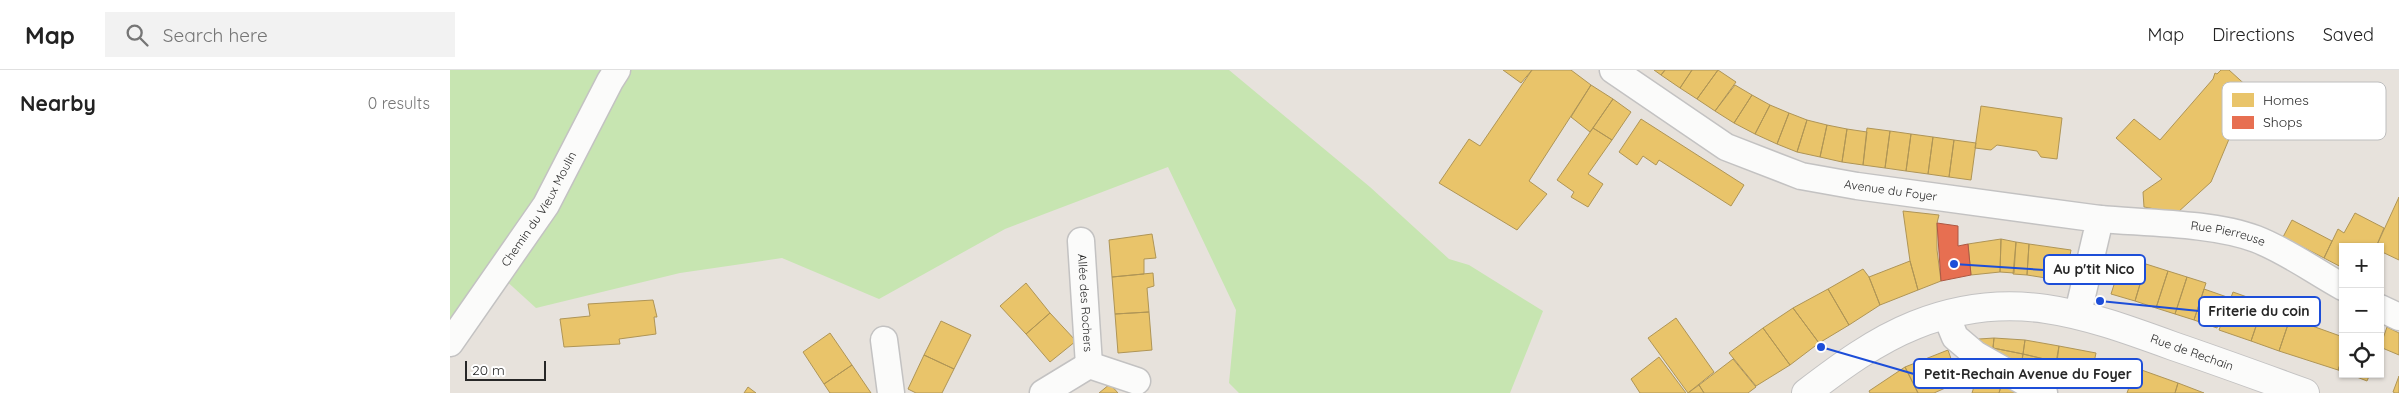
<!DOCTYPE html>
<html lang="en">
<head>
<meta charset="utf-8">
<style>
	body { margin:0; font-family:Quicksand,sans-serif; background:#f2f2f2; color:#222 }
	.controls { position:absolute; right:15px; bottom:15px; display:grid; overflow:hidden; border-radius:0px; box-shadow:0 1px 4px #0004 }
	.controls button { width:45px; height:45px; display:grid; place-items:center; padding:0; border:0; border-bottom:1px solid #e0e0e0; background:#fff; color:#222; font:25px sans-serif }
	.scale { position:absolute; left:15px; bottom:12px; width:81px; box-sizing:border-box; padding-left:5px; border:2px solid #272727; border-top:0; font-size:14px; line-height:18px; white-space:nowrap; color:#272727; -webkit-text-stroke:4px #fff; paint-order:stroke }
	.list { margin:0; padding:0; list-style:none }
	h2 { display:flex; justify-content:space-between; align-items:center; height:65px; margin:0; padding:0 20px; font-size:21px }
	h2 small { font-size:16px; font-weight:400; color:#767676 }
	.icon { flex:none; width:28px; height:28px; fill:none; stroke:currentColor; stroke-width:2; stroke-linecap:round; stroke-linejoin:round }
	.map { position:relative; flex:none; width:1949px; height:323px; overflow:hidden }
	header { display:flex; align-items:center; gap:30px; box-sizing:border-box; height:70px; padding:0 25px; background:#fff; border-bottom:1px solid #e0e0e0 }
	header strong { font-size:24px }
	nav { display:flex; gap:28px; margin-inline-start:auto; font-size:18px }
	.search { width:350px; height:45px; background:#f2f2f2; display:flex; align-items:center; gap:12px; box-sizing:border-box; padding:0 18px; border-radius:0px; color:#767676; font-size:19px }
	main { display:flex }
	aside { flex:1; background:#fff }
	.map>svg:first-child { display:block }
</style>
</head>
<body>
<header>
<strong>Map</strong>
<div class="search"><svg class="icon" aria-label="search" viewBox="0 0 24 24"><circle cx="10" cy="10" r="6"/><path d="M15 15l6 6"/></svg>Search here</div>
<nav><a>Map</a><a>Directions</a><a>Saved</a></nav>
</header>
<main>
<aside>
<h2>Nearby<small>0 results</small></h2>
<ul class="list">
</ul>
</aside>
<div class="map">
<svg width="1949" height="323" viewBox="0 0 1949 323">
	<rect width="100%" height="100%" fill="#e7e2dc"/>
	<!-- green -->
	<path fill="#c7e5b1" d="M0,0H779L920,117L999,189L1019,195L1093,241L1060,323H789L779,313L786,240L718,97L555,159L429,229L332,188L230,203L86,238L43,199L0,261Z"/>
	<!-- homes -->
	<path fill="#e9c46a" stroke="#af9556" d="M1053,0H1082L1071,13Z
		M1082,0H1121L1141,15L1079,111L1097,124L1067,160L989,113L1019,69L1030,76Z
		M1204,0H1215L1211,5Z
		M1215,0H1242L1230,18L1211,5Z
		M1242,0H1268L1247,29L1230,18Z
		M1268,0L1286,12L1265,41L1247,29Z
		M1771,0H1779L1800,19L1761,112L1727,143L1694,137L1693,122L1712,109L1666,68L1684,49L1710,70L1763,9L1765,3L1767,4Z
		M1141,15L1163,29L1140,62L1121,47Z
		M1285,15L1302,25L1284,53L1265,41Z
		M1302,25L1320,35L1305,64L1284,53Z
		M1163,29L1181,42L1162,70L1143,58Z
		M1320,35L1339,43L1327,74L1305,64Z
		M1531,36L1612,48L1607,89L1591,87L1587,81L1547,75L1541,80L1525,78Z
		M1339,43L1357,50L1347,82L1327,74Z
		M1191,49L1294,115L1281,136L1209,90L1206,95L1193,86L1187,95L1169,82Z
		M1357,50L1377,55L1370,87L1347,82Z
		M1377,55L1397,59L1392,92L1370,87Z
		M1143,58L1162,70L1138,104L1153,114L1138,137L1121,127L1124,122L1107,110Z
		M1417,58L1440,61L1435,98L1413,95Z
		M1397,59L1417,62L1413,95L1392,92Z
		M1440,61L1461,64L1456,101L1435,98Z
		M1461,64L1483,67L1478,104L1456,101Z
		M1483,67L1504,70L1499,107L1478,104Z
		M1504,70L1526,73L1521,110L1499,107Z
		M1949,127V190L1930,181V177H1926Z
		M1453,141L1489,145L1487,153V180L1491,211L1468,220L1460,191Z
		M1905,143L1934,158L1926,177H1893V198L1874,188L1888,159L1894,163Z
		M1842,150L1882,171L1874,188L1833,167Z
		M702,164L706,188L694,189V204L662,207L659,170Z
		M1551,169L1550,202L1521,205L1518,174Z
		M1551,169L1566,172L1564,203L1550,202Z
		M1566,172L1579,174L1577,205L1563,204Z
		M1579,174L1621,180L1615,211L1577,205Z
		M1673,187L1696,194L1685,231L1661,224Z
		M1460,191L1468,220L1430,235L1419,207Z
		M1696,194L1718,201L1706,238L1685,231Z
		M1413,199L1419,207L1430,235L1399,255L1378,219Z
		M1718,201L1737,207L1725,244L1706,238Z
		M703,203L704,216L697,218L699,242L665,244L662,207Z
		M1737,207L1756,213L1744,250L1725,244Z
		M576,213L600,243L576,264L550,236Z
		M1378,219L1399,255L1369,273L1343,238Z
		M1754,219L1777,227L1767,258L1744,250Z
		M1783,222L1814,233L1801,271L1769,260Z
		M203,230L207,247H204L206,264L169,269L170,274L114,277L110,249L140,246L138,234Z
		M1814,233L1842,243L1829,281L1801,271Z
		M1343,238L1369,273L1340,295L1313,258Z
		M699,242L702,280L668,283L665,244Z
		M600,243L626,271L600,292L576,264Z
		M1226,248L1264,302L1238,323L1198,268Z
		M1840,248L1893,267V287L1888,300L1829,281Z
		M491,251L521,265L504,299L474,285Z
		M1937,257L1949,263V285L1930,277Z
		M1313,258L1340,295L1306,316L1279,283Z
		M380,263L402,295L374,314L353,282Z
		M1544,268L1575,270L1573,284L1543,278Z
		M1544,268L1543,278L1544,287L1527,277L1529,269Z
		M1575,270L1609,276L1607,292L1573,284Z
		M1609,276L1646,283L1639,316L1603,309Z
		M1543,278L1573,284L1570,302L1544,287Z
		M1498,280L1509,312L1484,323H1468L1455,297Z
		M1573,284L1607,292L1603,309L1570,302Z
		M474,285L504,299L492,323H466L458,319Z
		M1209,287L1236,323H1190L1181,309Z
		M1893,287V302L1888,300Z
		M1283,289L1306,317L1298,323H1254L1249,315Z
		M402,295L421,323H380L374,314Z
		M1455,297L1468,323H1420L1419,321Z
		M1686,298L1728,313L1725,323H1677Z
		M1899,304H1920L1917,311Z
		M1949,306V323H1945L1943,322Z
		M1527,307L1552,313L1549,323H1522Z
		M1552,313L1569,323H1549Z
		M1728,313L1754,323H1725Z
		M660,314L668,323H649Z
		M1249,315L1254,323H1238Z
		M298,317L306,323H294Z"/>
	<!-- shops -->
	<path fill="#e76f51" stroke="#ad5944" d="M1487,153L1508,156V176L1518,174L1521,205L1491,211Z"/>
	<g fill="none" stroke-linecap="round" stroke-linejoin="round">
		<!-- street casing -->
		<g stroke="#c3c2c2" stroke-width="29">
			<g id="street">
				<path id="s1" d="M1163,0L1276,77L1351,106L1407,116L1650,149L1628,243"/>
				<path id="s2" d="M1650,149C1697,153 1763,153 1806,169C1837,181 1864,201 1893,217"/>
				<path id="s3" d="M631,171L639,295"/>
				<path d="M1930,238L1949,247"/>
				<path d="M1496,245L1505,267L1525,284L1594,323"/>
				<path d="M434,270L441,323"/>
				<path id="s4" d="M0,273L96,135L160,11L167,0"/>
				<path d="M593,323L639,295L687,311"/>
			</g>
		</g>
		<!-- secondary casing -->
		<g stroke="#c3c2c2" stroke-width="30">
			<g id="secondary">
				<path id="s5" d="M1356,323C1390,297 1425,271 1465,255C1560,217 1632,243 1723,276C1767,291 1811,307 1855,323"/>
			</g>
		</g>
		<!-- street -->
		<use href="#street" stroke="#fbfbfa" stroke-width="26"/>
		<!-- secondary -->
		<use href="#secondary" stroke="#fbfbfa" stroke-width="28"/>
	</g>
	<g text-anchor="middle" stroke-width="5" stroke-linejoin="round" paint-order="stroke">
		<!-- street labels -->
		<g font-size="12" fill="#272727" stroke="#fff">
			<text dy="4" stroke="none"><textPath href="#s1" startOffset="308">Avenue du Foyer</textPath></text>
			<text dy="4" stroke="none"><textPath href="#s4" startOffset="161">Chemin du Vieux Moulin</textPath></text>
			<text dy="4" stroke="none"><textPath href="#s2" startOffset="129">Rue Pierreuse</textPath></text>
			<text dy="4" stroke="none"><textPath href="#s3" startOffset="62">Allée des Rochers</textPath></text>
			<text dy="4" stroke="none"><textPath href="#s5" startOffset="415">Rue de Rechain</textPath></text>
		</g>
	</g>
	<!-- legend -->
	<rect x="1772" y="12" width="164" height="58" rx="8" fill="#fff" stroke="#bebebe" stroke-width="1"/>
	<rect x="1782" y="23" width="22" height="14" fill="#e9c46a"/>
	<rect x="1782" y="46" width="22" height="13" fill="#e76f51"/>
	<g font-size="14" fill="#272727">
		<text x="1813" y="35">Homes</text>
		<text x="1813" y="57">Shops</text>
	</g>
	<!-- callouts -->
	<path fill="none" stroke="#1d4ed8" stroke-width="2" d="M1504 194L1594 200M1650 231L1749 241M1371 277L1464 304"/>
	<g fill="#1d4ed8" stroke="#fff" stroke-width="2">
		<circle cx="1504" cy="194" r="5"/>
		<circle cx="1650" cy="231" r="5"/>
		<circle cx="1371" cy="277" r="5"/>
	</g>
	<g fill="#fff" stroke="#1d4ed8" stroke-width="2">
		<rect x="1594" y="185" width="101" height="29" rx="5"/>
		<rect x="1749" y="227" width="121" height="29" rx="5"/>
		<rect x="1464" y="289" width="228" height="29" rx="5"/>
	</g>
	<g font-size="14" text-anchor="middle" font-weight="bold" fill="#272727">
		<text x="1644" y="204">Au p'tit Nico</text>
		<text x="1809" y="246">Friterie du coin</text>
		<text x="1578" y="309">Petit-Rechain Avenue du Foyer</text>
	</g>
</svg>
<div class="controls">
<button>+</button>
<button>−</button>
<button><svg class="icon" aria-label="locate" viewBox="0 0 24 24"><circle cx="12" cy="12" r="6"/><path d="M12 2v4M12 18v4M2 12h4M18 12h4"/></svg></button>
</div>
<div class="scale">20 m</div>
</div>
</main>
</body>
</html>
